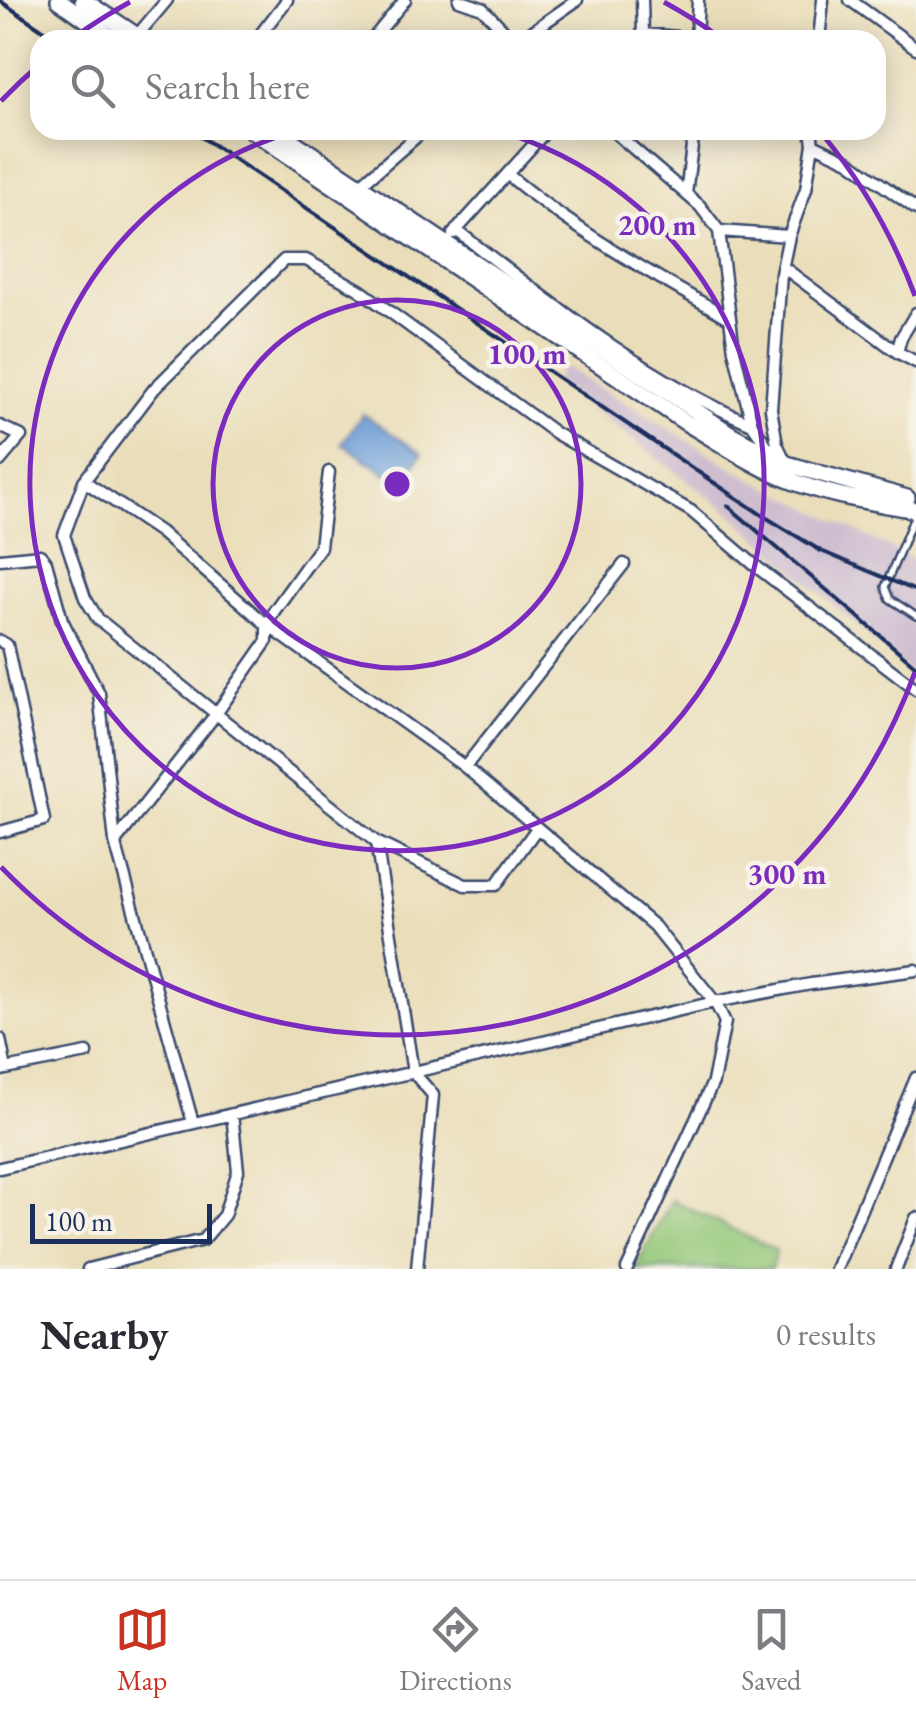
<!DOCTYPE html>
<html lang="en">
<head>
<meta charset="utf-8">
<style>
	body { margin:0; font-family:"EB Garamond",serif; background:#f7f7f7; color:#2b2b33 }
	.scale { position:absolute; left:30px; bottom:25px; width:182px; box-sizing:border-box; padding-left:10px; border:5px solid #1b2f5e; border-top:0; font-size:28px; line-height:35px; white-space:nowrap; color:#1b2f5e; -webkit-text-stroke:8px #f7f3e8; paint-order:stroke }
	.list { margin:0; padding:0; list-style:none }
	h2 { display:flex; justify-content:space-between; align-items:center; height:130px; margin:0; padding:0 40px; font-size:42px }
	h2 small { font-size:32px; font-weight:400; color:#7c7c81 }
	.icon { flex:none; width:55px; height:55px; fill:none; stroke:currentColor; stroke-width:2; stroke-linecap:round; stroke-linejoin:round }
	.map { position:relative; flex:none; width:916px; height:1269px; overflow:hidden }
	.search { position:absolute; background:#fff; box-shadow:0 5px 25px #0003; left:30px; right:30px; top:30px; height:110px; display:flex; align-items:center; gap:25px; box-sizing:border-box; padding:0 35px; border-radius:30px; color:#7c7c81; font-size:38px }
	.sheet { height:310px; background:#fff }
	nav { display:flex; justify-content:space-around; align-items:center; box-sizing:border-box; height:140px; border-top:2px solid #e1e1e2; background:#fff; font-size:28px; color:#7c7c81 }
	nav a { display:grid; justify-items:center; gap:5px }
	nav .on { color:#c8321e }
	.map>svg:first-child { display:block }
</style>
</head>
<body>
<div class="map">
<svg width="916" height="1269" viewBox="0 0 916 1269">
	<rect width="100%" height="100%" fill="#f7f3e8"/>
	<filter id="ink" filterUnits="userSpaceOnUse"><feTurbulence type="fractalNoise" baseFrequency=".01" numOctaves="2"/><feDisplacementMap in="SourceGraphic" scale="20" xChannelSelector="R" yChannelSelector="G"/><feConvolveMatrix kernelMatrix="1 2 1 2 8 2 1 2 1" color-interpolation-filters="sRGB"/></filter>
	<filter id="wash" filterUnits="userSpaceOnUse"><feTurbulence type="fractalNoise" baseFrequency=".0048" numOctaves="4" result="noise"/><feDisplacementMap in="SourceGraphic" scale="40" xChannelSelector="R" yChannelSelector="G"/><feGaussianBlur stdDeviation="2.25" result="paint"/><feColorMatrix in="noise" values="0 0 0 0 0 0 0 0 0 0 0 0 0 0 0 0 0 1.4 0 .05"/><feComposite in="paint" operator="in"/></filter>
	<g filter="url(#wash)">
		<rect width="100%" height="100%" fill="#eadeba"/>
		<!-- industrial -->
		<path fill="#cebed0" d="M563,366L752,479L916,561V678L728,511L554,380Z"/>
		<!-- green -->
		<path fill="#93c778" stroke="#577b6b" stroke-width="2.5" d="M672,1200L776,1251L771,1269H635Z"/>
		<!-- water -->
		<path fill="#6e9fd8" stroke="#44679b" stroke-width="2.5" d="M363,414L422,454L401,484L342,443Z"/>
	</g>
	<g filter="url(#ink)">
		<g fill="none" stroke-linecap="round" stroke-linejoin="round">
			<!-- service casing -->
			<g stroke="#3a496c" stroke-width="10">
				<path id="service" d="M916,512L885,587L890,599L916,616"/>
			</g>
			<!-- minor casing -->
			<g stroke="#3a496c" stroke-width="15">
				<path id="minor" d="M459,0L482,8L513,40
					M642,0L643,34L714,40
					M850,0L916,48
					M135,38L167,0
					M256,40L287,0
					M372,40L405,0
					M520,40L577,0
					M696,40L698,0
					M819,40L823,0
					M612,130L700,206L719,231L734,350L752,424L772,453
					M813,144L849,161L916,209
					M507,174C575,231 652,274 729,318
					M357,188L424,130
					M686,194L694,130
					M456,230C547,300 646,379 752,424
					M719,231L789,236
					M453,234L547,130
					M783,267L897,352L901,338L916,313
					M897,352L916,362
					M0,426L21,436L0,461
					M786,463L777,444L771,409L781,274L789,236L806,189L813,144L811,130
					M84,481L64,535L85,598L98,619L376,842L465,885H496L537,828
					M0,559L40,555L46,562L62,620L99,693L115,842L193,1123
					M0,641L7,645L44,820L0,832
					M465,767L624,564
					M116,841L216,714L267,641V625L274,611L320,547L329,472
					M376,842L413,1072L433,1095L417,1269
					M0,1039L6,1069L2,1070
					M6,1069L87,1053
					M0,1168L715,1002L811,984L916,970
					M88,1269L203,1240L224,1215L238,1171L232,1114
					M627,1269L713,1082L725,1022L715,1002L654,926L465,767L267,625L160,532L84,481L154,389L284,260H306L360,290L555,433L691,511L758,568L916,689
					M836,1269L916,1078
					M896,1269L916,1218"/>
			</g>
			<!-- secondary casing -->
			<g stroke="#3a496c" stroke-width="20">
				<path id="secondary" d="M59,0L115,40
					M83,0L143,40
					M251,130L685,422C718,441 752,465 787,479C828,496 873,502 916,510
					M276,130L732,435L787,464L907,498"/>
			</g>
			<!-- service -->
			<use href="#service" stroke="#fff" stroke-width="5"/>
			<!-- minor -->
			<use href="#minor" stroke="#fff" stroke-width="10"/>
			<!-- secondary -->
			<use href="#secondary" stroke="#fff" stroke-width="15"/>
			<!-- rail -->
			<path stroke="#1b2f5e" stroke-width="4" d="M0,1L58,40
				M191,130L762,515L821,551L916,591
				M728,506L916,666"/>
		</g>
	</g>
	<!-- distance rings -->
	<g fill="none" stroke="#7b2cbf" stroke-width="5">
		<circle cx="397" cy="484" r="184"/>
		<path d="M495 130A367 367 0 1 1 299 130"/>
		<path d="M915 672A551 551 0 0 1 1 867M1 101A551 551 0 0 1 39 65M73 38A551 551 0 0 1 130 2M664 2A551 551 0 0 1 721 38M822 134A551 551 0 0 1 915 296"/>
	</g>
	<circle cx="397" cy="484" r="15" fill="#7b2cbf" stroke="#f7f3e8" stroke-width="5"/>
	<g font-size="30" text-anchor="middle" font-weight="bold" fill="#7b2cbf" stroke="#f7f3e8" stroke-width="9" stroke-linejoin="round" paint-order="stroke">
		<text x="657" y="235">200 m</text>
		<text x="527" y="364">100 m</text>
		<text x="787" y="884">300 m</text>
	</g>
</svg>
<div class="scale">100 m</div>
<div class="search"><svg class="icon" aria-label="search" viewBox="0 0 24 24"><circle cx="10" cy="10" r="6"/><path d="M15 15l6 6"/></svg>Search here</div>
</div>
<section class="sheet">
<h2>Nearby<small>0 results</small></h2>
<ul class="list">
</ul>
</section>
<nav>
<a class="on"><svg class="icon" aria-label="map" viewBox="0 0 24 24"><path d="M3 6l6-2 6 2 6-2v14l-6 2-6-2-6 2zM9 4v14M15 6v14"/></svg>Map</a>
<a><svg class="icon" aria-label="directions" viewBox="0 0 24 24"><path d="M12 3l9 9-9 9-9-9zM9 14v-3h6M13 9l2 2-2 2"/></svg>Directions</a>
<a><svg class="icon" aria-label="saved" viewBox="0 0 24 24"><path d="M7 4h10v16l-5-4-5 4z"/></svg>Saved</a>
</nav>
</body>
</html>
